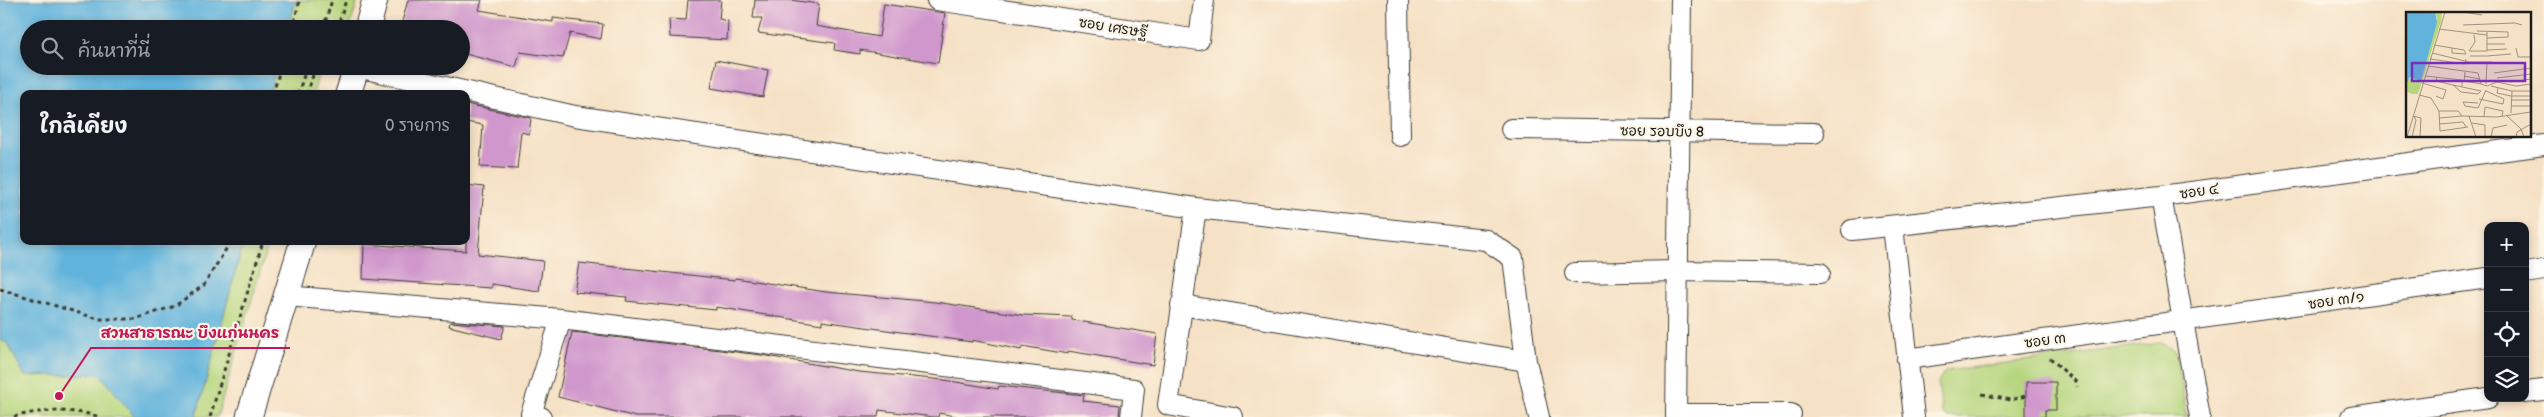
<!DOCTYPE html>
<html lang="th">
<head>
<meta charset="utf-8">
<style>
	body { margin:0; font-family:"Balsamiq Sans","Playpen Sans Thai",sans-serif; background:#242831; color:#f1f3f6 }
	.controls { position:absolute; right:15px; bottom:15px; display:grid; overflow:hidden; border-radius:10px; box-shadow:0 2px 8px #0003 }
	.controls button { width:45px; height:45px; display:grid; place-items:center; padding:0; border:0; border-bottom:1px solid #363941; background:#171b24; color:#f1f3f6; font:25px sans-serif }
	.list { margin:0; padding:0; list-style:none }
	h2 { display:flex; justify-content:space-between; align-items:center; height:65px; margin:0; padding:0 20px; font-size:21px }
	h2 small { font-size:16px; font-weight:400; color:#9ea1a6 }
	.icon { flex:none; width:28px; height:28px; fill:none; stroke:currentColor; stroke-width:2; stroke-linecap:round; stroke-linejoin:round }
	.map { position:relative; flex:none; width:2544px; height:417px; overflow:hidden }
	.search { position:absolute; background:#171b24; box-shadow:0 2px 8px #0003; left:20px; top:20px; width:450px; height:55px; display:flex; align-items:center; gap:12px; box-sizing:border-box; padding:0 18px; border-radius:28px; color:#9ea1a6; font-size:19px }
	.panel { position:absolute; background:#171b24; box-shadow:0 2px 8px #0003; left:20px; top:90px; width:450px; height:155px; border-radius:10px }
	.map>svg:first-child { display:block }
</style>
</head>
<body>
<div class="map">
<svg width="2544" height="417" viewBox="0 0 2544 417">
	<rect width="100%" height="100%" fill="#fcf5e5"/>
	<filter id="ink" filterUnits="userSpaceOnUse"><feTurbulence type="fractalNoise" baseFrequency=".02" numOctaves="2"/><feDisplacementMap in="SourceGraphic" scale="10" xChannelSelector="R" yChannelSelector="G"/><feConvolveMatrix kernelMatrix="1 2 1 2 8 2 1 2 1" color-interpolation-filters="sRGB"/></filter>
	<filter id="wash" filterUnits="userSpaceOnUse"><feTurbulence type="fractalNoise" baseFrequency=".0096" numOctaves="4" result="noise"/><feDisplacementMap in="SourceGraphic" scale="20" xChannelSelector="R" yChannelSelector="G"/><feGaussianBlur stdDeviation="1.12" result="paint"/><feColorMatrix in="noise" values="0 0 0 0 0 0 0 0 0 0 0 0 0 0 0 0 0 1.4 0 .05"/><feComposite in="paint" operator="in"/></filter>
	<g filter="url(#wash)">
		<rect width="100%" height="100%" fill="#f5e1c5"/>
		<!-- green -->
		<path fill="#b6d67e" stroke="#69794d" d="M296,0H358L349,29H288Z
			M277,66H321L313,94H269Z
			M235,241H269L217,417H196L243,245Z
			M0,340L7,342L25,376L101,374L135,417H0Z
			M2160,343L2176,351L2187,417H1947L1942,412L1938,382L1946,371Z"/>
		<!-- water -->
		<path fill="#61b3dc" stroke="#3e687c" d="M0,0H296L288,29H29V66H277L269,94H24V241H235L243,244L196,417H135L100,374L25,376L7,343L0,340Z"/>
		<g id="blocks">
			<!-- building -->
			<path fill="#d097cc" d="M408,0H482L479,10L553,22V18L603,24L601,39L570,33L563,58L520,52L516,67L461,53V29H400Z
				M688,0H721L719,19L728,21L727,40L670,37L669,19L686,20Z
				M755,0H790L819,4L816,26L879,37L884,4L945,13L938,63L860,50V54L834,50L835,43L758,33L762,18H753Z
				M716,60L768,70L763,97L711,88Z
				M466,104L531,118L529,134L521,132L517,169L480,167L483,125L466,122Z
				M466,185L484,187L478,254L543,261L539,291L491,284V288L363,279L364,244L466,251Z
				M579,263L735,280V278L826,292L935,302L1023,315L1072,317V320L1157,334L1153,365L1068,351V354L1022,346L1021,350L972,340V342L822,321V324L716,307V310L626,301L627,297L574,292Z
				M450,322L505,326L501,339L449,326Z
				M572,332L761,355L859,372L944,380L998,389L999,386L1084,395L1083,401L1120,405L1119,417H960L939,413L938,417H933L879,410L878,417H636L558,397Z
				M2026,382H2056V410H2045V417H2026Z"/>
		</g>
	</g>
	<g filter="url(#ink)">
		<use href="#blocks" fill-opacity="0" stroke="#3d3a35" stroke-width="1"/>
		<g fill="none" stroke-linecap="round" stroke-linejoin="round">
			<!-- minor casing -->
			<g stroke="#3d3a35" stroke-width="22">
				<path id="minor" d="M937,0L1199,40L1204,0
					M1398,0L1400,136
					M357,67L575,116L1196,208L1486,240L1513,258L1526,361L1539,417
					M1511,129L1814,133
					M2161,196L2200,417
					M1196,208L1168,405L1233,417
					M1893,226L1914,417
					M1852,230L2161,196L2544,145
					M1575,273L1678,271L1820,273
					M2525,273L2544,270
					M286,296L561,319L1134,389L1131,417
					M1181,305L1526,361
					M1907,359L2488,278
					M2525,392L2544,390
					M1676,414H1791
					M541,417L531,414L561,319
					M1676,417L1681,0
					M2351,417L2488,398"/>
			</g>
			<!-- tertiary casing -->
			<g stroke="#3d3a35" stroke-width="27">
				<path id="tertiary" d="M367,29L375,0
					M348,94L357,66
					M249,417L303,241"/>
			</g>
			<!-- path -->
			<path stroke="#3d3a35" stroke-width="3" stroke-dasharray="4 4" stroke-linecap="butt" d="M292,29L300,0
				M323,29L332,0
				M337,29L346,0
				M273,94L281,66
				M298,94L307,66
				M307,94L316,66
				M0,289L99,319H135L175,306L204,285L231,241
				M2050,358L2076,382L2077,387
				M1982,394L2010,400L2026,396
				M14,417C39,409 75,409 100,417
				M210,417L263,241"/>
			<!-- minor -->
			<use href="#minor" stroke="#fff" stroke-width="20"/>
			<!-- tertiary -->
			<use href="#tertiary" stroke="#fff" stroke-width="25"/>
		</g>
	</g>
	<g text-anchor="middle" stroke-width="4.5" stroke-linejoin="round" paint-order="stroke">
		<!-- street labels -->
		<g font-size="14" fill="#1c1c1c" stroke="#fcf5e5">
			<text transform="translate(1113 27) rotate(9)" y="5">ซอย เศรษฐี</text>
			<text transform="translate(1662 131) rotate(1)" y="5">ซอย รอบบึง 8</text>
			<text transform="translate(2199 191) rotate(-8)" y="5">ซอย ๔</text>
			<text transform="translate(2336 300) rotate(-8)" y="5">ซอย ๓/๑</text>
			<text transform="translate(2045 340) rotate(-8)" y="5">ซอย ๓</text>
		</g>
	</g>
	<!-- overview -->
	<g transform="translate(2406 12)">
		<rect width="125" height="125" fill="#f5e1c5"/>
		<path d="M29,0H36L35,9L12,82H6L0,79L1,68L16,61L31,7Z" fill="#b6d67e"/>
		<path d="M0,0H29L31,10L15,69L4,65L0,72Z" fill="#61b3dc"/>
		<path fill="none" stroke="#9e9281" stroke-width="1" d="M57,0L76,3M74,0H97M57,13L109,11L116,13M33,17L81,23M71,19L102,20V25L81,26V20M68,23L69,30L63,39H81V26M81,32H99M28,33L58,38L60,42L46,41V36M110,36L112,45H125M81,38L101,37M26,41L63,50H86M64,44H81M81,44L105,42M24,47L59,52L60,47M22,54L72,61L75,72L81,74L91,70L110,74L125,72M59,60L58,69L75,72M88,61L125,56M19,64L56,68V74M58,64L74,67M31,65L30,69L47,73L55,80L72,82L75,79L47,73M91,66L125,62M104,70L125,67M16,71L40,78L37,87L30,84M80,72L81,50M85,74L106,79M92,76L91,81L105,84H125M13,83L25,86L33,99H52L56,104L91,105L125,100M73,87L97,92L98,87L80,79M105,88H125M57,90L59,94L72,96L80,78M57,90L72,91M105,94H125M33,99L34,119L62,115M105,101L106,79H125M100,103L115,117L118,125M7,104L15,106L14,125M63,104L70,125M78,105L79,95L97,99L96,104M33,106L56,104M66,111L79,113V125M33,112L57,110L60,115M1,125L39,0M6,125L10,108L8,104M85,125L87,116L101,113M110,125L111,120L125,112"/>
		<path fill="#7b2cbf" fill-opacity="0.15" stroke="#7b2cbf" stroke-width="2.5" d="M6,51H119V69H6Z"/>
		<rect width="125" height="125" fill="none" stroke="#1c1c1c" stroke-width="2.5"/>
	</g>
	<!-- callouts -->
	<path fill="none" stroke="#c2185b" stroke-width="2" d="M59 396L91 348H290"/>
	<circle fill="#c2185b" stroke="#fcf5e5" stroke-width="2" cx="59" cy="396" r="5"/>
	<g font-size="15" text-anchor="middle" font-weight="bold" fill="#c2185b" stroke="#fcf5e5" stroke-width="4.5" stroke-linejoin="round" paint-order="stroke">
		<text x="190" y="338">สวนสาธารณะ บึงแก่นนคร</text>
	</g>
</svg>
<div class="controls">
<button>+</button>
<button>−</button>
<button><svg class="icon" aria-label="locate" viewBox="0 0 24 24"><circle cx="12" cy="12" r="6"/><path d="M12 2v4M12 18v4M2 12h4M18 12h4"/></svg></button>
<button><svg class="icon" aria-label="layers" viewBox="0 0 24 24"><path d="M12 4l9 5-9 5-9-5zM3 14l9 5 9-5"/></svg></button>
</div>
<div class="search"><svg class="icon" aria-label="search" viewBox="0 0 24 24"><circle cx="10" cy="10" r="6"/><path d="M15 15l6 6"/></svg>ค้นหาที่นี่</div>
<section class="panel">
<h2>ใกล้เคียง<small>0 รายการ</small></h2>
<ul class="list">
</ul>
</section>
</div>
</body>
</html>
